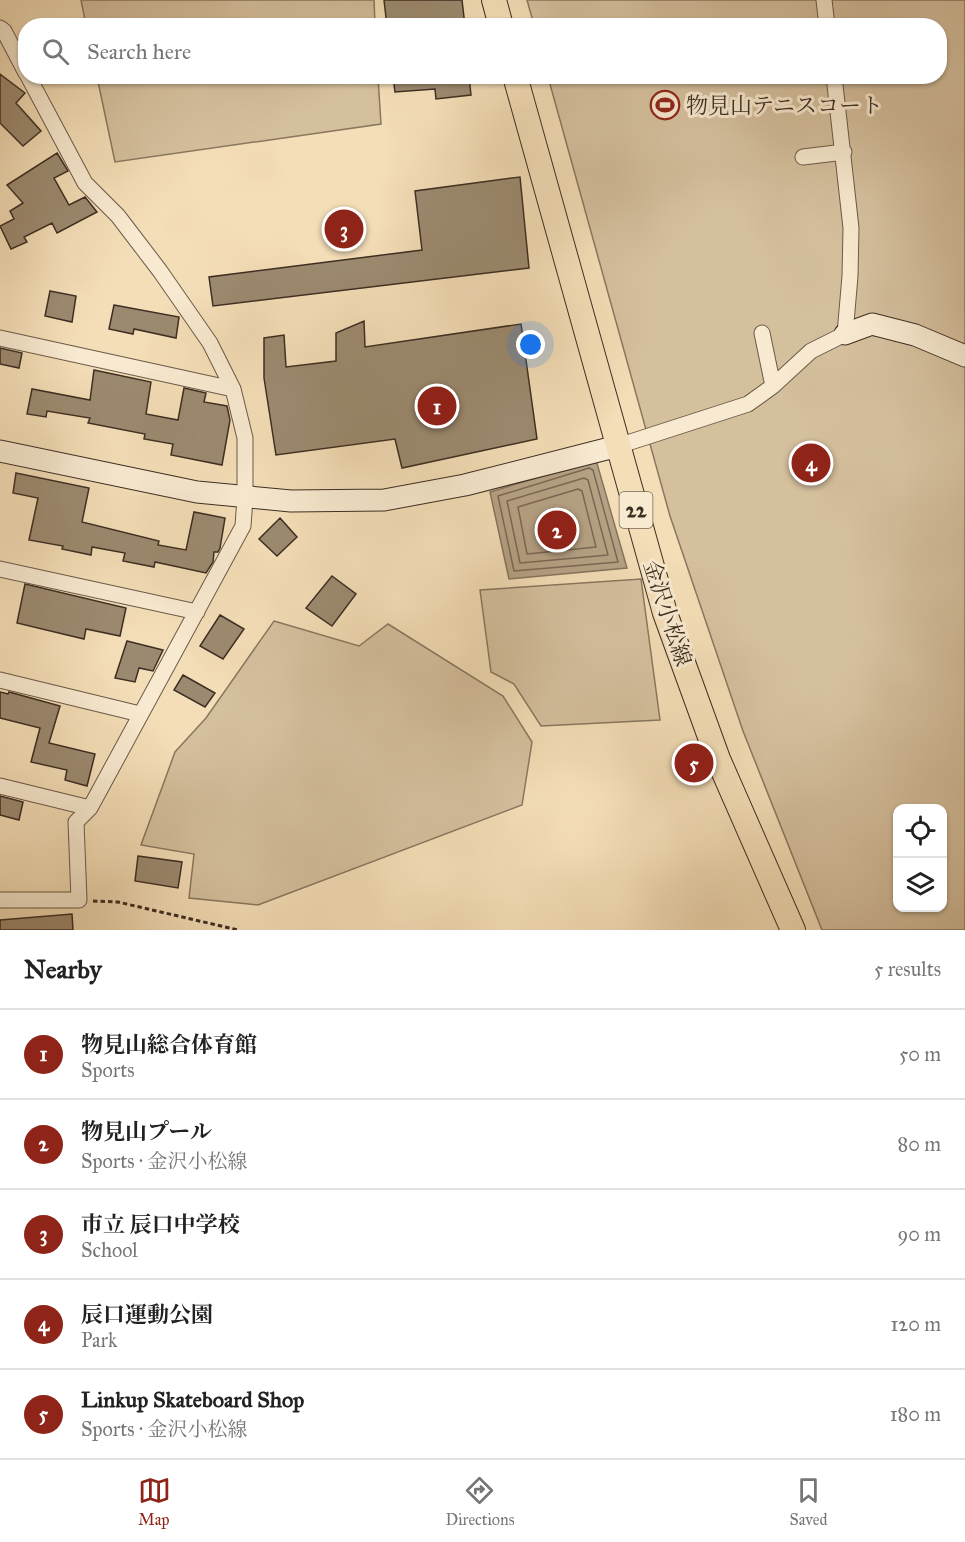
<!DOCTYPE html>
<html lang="en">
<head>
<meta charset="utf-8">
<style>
	body { margin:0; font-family:"IM FELL Great Primer","Noto Serif JP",serif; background:#f2f2f2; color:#222 }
	.controls { position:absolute; right:18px; bottom:18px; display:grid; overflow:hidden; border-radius:12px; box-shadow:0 2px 4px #0004 }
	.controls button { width:54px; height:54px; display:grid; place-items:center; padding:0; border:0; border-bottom:2px solid #e0e0e0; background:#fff; color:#222; font:30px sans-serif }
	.you { position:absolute; left:531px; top:345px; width:21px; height:21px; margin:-15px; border:4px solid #fff; border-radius:50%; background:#1a73e8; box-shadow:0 0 0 9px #1a73e833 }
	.badge { display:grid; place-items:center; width:39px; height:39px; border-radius:50%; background:#8f2418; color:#fff; font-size:20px; font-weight:700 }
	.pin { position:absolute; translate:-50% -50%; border:3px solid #fff; box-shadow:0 2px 6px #0006 }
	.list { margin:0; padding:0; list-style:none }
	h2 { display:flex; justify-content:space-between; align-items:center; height:78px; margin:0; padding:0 24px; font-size:26px }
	h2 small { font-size:20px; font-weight:400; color:#767676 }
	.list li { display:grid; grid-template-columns:39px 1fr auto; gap:18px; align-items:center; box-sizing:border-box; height:90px; padding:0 24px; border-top:2px solid #e0e0e0 }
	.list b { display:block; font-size:22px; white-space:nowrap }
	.list p { margin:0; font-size:20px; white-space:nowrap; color:#767676 }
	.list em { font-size:20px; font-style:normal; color:#767676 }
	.icon { flex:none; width:33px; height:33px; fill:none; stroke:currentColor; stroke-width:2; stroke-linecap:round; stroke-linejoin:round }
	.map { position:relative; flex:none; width:965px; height:930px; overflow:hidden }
	.search { position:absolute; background:#fff; box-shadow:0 2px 4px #0004; left:18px; right:18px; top:18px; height:66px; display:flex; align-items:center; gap:15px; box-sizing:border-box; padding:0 21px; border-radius:24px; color:#767676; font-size:22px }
	.sheet { height:528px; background:#fff }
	nav { display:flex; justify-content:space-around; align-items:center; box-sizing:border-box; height:84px; border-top:2px solid #e0e0e0; background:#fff; font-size:16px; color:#767676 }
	nav a { display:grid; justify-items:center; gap:3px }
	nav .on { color:#8f2418 }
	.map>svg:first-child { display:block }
</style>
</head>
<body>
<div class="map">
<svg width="965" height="930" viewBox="0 0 965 930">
	<rect width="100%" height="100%" fill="#f4deb7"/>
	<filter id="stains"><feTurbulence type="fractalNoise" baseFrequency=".00333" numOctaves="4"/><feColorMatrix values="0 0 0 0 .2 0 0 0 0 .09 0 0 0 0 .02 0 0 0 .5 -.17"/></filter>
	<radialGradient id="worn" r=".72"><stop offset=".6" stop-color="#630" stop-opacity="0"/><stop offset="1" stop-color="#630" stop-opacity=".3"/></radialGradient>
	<!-- green -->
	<path fill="#d5c09e" stroke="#897760" stroke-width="1.5" fill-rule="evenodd" d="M81,0H374L375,25H86Z
		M527,0H965V930H822L743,731L670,516L548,77L940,76V26L534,25ZM898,808H942V908H898Z
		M97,77H378L381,124L115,162Z
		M641,579L660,720L541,726L514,684L491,672L480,590Z
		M274,621L359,646L388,624L503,696L532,742L522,805L258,905L189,898L194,854L141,845L175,752L206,718Z"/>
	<!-- water -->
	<path fill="#b6a285" stroke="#86745e" stroke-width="1.5" d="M596,460L627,568L509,579L490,492Z"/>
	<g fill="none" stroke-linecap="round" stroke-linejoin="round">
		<!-- shore -->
		<path stroke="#7a6854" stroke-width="1.5" d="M589,468L593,470L618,562L514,571L498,496Z
			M584,478L588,480L608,555L520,563L507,501Z
			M578,489L582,491L596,547L527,554L518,507Z"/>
	</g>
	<!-- building -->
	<path fill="#9c8a70" stroke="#3d2e23" stroke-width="1.5" d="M384,0H462L465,26H387Z
		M0,74L25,93L16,103L41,131L23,146L0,123Z
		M393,76H469L471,95L436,99L435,89L395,92Z
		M57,153L68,171L54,178L69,205L85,197L97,212L57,233L52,223L24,237L27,242L11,249L0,226L14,219L10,211L23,203L7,185Z
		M520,177L529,268L213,306L209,277L422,250L415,191Z
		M50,291L76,296L72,322L45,316Z
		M114,305L179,317L176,338L134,329L133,334L109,329Z
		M364,321L365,347L521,324L537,439L402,468L395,439L276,455L264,378V338L284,335L286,367L336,361V333Z
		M0,348L22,353L19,368L0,364Z
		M94,370L151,382L146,414L178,420L184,388L206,393L204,402L227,406L230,420L222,465L171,455L173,444L144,439L145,434L88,423L90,418L47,411L46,417L27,414L32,389L90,400Z
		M16,473L89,488L82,522L159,541L158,545L186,550L194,512L225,518L220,548L218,552H214L213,562L206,573L155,562L154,567L123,561L125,553L92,547L91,555L62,549L63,546L29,540L38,498L13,493Z
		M280,518L297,537L277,556L259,539Z
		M332,576L356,594L332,626L306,608Z
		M25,584L126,608L120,636L86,629L84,639L17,623Z
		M220,615L244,629L223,659L200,646Z
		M127,641L163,650L153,671L139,668L135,682L115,678Z
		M183,675L215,693L205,707L174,690Z
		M0,692L8,694L9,692L60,706L49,743L95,754L87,786L65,780L67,770L31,762L40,728L0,718Z
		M0,796L23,802L19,820L0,815Z
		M138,856L182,862L178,888L135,881Z
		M72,914L73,930H0V920Z"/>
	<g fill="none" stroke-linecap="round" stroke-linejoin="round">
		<!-- street casing -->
		<g stroke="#6b5a48" stroke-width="17">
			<path id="street" d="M824,0L827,26
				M0,28L4,31L26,73
				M803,157L844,152
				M762,333L773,386
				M0,338L233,389
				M618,446L748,404L773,386L811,351L845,334L850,276L851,228L834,76
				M0,569L197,612
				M0,680L140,714
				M0,786L90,808
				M0,900H79L76,822L90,808L243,526L245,498V438L233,389L210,343L160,271L118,216L85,183L28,76"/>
		</g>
		<!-- secondary casing -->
		<g stroke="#3d2e23" stroke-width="23">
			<path id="secondary" d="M845,334L872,324L915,335L965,356
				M0,451L197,492L291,501L384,500L465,485L618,446"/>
		</g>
		<!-- primary casing -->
		<g stroke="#3d2e23" stroke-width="26">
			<path id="primary" d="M494,0L501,26
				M515,76L665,613L718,759L793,930"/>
		</g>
		<!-- path -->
		<path stroke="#3d2e23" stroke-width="3" stroke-dasharray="4.5 3" stroke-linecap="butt" d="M93,901L118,902L238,930"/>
		<!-- street -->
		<use href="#street" stroke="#f8ead0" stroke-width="15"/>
		<!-- secondary -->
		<use href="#secondary" stroke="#f8ead0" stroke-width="21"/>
		<!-- primary -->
		<use href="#primary" stroke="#f4deb7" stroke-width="24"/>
	</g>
	<!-- icons -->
	<defs>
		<g id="stadium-ring" transform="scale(1.5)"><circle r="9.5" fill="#f8ead0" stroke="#8f2418" stroke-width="1.5"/><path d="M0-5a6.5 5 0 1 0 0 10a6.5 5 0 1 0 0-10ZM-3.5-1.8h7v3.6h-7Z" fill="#8f2418"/></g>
	</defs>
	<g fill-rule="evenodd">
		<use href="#stadium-ring" x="665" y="105"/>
	</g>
	<g text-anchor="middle" stroke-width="6" stroke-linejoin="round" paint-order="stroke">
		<!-- shield labels -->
		<rect fill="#f8ead0" stroke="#756657" stroke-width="1.5" x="619.5" y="492" width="33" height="36" rx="4.5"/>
		<g font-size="21" font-weight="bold" fill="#3d2e23">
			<text x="636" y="517">22</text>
		</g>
		<!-- poi labels -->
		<g font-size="22" fill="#3d2e23" stroke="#f8ead0" text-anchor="start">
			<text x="686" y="113">物見山テニスコート</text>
		</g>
		<!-- street labels -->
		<g font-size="22" fill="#3d2e23" stroke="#f8ead0">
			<text transform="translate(668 613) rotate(72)" y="8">金沢小松線</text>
		</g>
	</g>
	<rect width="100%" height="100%" filter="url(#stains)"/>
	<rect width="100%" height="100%" fill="url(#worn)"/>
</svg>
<div class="controls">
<button><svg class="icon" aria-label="locate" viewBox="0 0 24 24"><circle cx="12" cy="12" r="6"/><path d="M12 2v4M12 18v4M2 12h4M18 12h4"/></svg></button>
<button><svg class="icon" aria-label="layers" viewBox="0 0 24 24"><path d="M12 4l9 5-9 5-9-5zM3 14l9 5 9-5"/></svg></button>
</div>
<div class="you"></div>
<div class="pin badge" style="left:437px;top:406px">1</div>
<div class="pin badge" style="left:557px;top:530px">2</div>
<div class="pin badge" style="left:344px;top:229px">3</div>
<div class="pin badge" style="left:811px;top:463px">4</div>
<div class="pin badge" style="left:694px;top:763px">5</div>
<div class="search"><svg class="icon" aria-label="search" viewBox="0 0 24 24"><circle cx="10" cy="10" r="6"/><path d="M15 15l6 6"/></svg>Search here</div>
</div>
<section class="sheet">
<h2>Nearby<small>5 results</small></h2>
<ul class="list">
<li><span class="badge">1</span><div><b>物見山総合体育館</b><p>Sports</p></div><em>50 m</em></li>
<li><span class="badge">2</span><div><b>物見山プール</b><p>Sports · 金沢小松線</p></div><em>80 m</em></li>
<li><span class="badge">3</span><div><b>市立 辰口中学校</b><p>School</p></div><em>90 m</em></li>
<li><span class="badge">4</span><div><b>辰口運動公園</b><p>Park</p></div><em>120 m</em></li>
<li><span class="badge">5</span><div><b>Linkup Skateboard Shop</b><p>Sports · 金沢小松線</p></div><em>180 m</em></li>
</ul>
</section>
<nav>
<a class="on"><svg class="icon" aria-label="map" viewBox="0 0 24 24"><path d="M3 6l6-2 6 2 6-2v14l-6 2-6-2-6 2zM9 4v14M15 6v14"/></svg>Map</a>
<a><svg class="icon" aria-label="directions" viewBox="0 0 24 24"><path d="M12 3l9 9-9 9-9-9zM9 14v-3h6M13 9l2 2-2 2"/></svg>Directions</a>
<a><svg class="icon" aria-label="saved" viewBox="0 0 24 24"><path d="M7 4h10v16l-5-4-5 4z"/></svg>Saved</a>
</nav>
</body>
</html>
